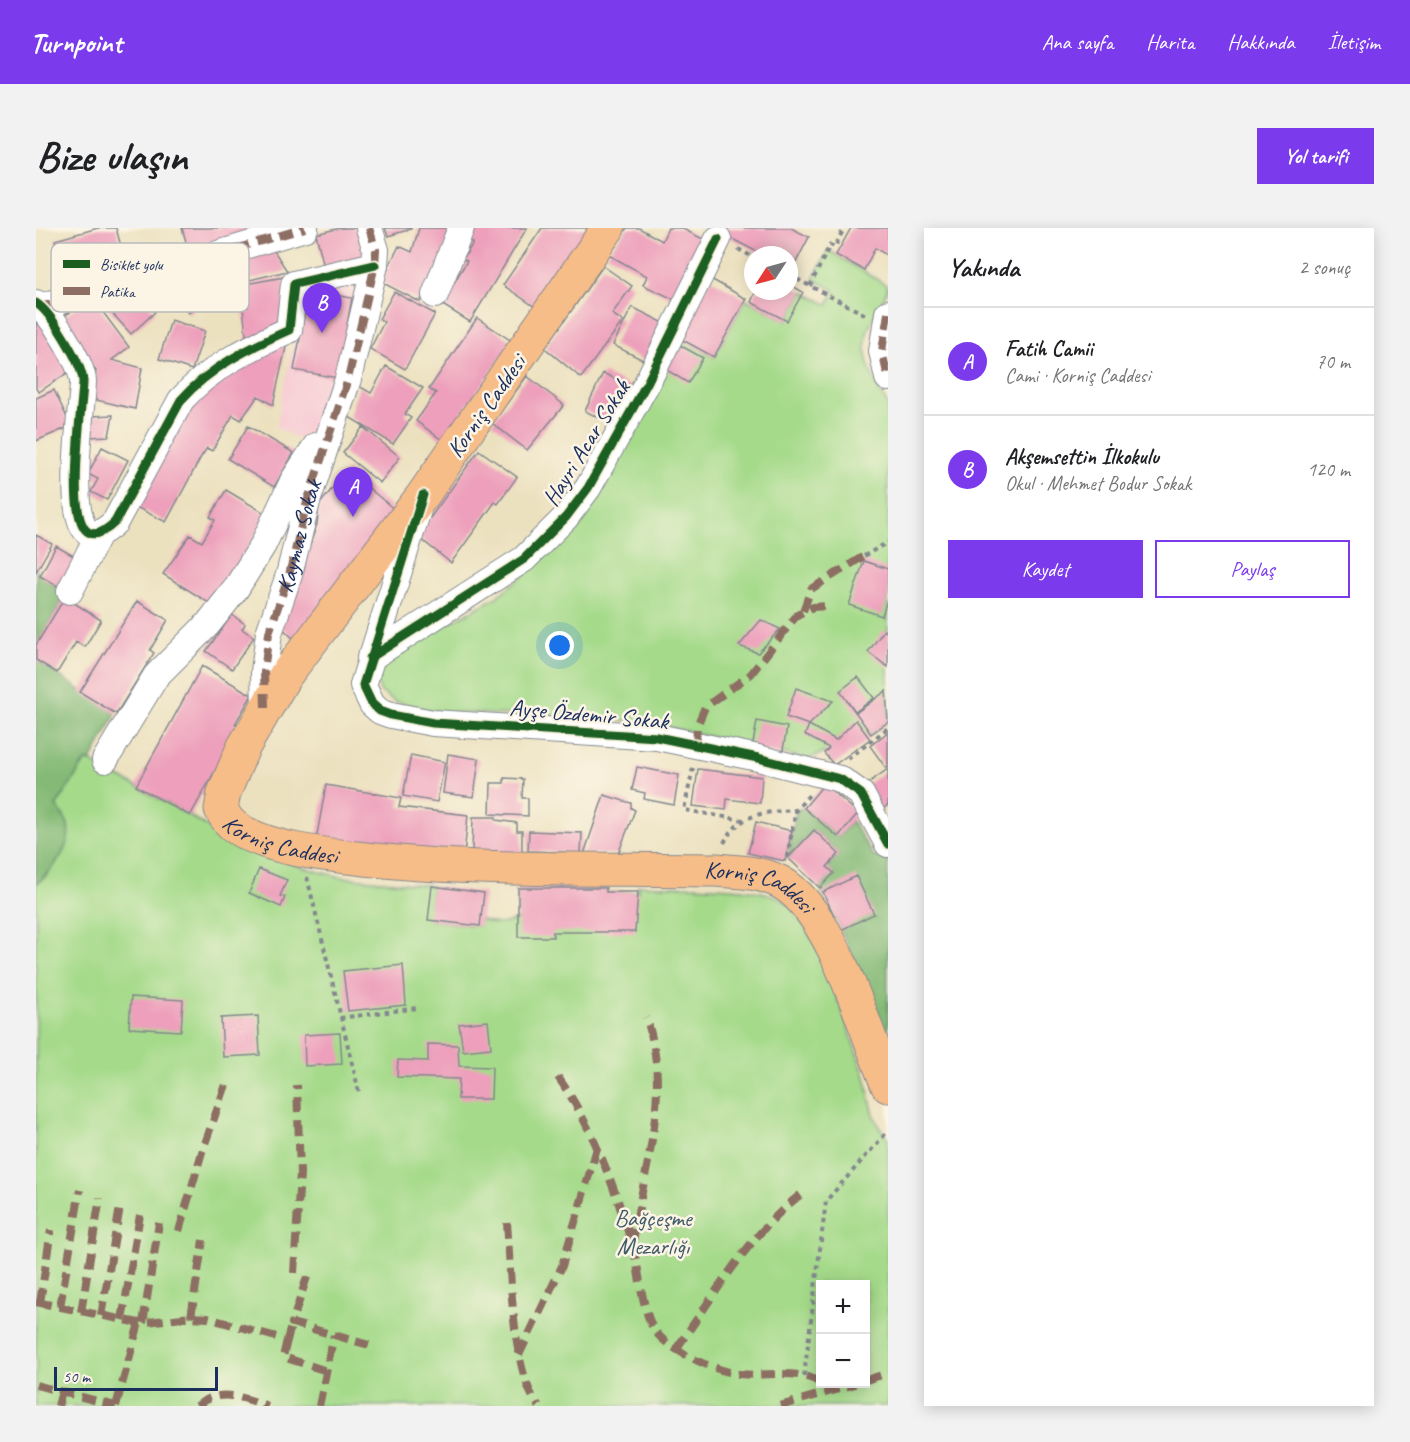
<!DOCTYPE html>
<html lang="tr">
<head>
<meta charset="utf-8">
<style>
	body { margin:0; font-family:Caveat,sans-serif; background:#f2f2f2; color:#202124 }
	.controls { position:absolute; right:18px; bottom:18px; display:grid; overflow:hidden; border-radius:0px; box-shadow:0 3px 15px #0003 }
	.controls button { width:54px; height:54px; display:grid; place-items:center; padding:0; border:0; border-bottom:2px solid #e0e0e0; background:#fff; color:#202124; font:30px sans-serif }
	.compass { position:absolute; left:708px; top:18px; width:54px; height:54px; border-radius:50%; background:#fff; box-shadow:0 3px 15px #0003; rotate:234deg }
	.scale { position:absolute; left:18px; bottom:15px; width:164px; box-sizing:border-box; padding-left:6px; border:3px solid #1b2f5e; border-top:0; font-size:16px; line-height:21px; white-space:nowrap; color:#1b2f5e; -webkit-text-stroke:4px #fcf5e5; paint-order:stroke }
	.you { position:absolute; left:524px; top:418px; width:21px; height:21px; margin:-15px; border:4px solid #fff; border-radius:50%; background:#1a73e8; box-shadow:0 0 0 9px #1a73e833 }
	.badge { display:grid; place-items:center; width:39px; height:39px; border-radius:50%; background:#7c3aed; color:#fff; font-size:20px; font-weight:700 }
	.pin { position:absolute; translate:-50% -50px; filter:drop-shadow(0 2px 3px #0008) }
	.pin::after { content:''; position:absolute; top:32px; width:21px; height:18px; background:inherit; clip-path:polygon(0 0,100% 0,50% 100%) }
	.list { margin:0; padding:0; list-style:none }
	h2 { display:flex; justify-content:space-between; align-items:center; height:78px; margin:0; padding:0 24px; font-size:26px }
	h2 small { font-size:20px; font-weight:400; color:#757577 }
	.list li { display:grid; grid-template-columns:39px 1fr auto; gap:18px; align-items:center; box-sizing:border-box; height:108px; padding:0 24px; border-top:2px solid #e0e0e0 }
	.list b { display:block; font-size:22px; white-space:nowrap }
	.list p { margin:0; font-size:20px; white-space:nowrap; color:#757577 }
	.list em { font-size:20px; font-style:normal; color:#757577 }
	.actions { display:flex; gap:12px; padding:18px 24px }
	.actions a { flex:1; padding:14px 0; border:2px solid #7c3aed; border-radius:0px; text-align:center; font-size:21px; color:#7c3aed }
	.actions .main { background:#7c3aed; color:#fff }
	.map { position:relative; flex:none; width:852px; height:1178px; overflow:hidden; border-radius:0px }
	header { display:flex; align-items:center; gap:36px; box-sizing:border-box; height:84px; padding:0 30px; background:#7c3aed; color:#fff }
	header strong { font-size:28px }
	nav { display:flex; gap:33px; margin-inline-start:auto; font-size:21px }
	.intro { display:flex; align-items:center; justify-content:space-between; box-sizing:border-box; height:144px; padding:0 36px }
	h1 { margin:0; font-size:42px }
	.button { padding:15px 27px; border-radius:0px; background:#7c3aed; color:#fff; font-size:21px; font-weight:700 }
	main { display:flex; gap:36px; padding:0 36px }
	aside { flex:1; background:#fff; border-radius:0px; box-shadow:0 3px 15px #0003 }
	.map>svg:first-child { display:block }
</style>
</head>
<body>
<header>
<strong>Turnpoint</strong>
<nav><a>Ana sayfa</a><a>Harita</a><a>Hakkında</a><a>İletişim</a></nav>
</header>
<div class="intro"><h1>Bize ulaşın</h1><a class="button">Yol tarifi</a></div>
<main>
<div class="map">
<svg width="852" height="1178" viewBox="0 0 852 1178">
	<rect width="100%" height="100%" fill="#fcf5e5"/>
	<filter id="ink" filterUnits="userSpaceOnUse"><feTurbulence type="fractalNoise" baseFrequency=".0167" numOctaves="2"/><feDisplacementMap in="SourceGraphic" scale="12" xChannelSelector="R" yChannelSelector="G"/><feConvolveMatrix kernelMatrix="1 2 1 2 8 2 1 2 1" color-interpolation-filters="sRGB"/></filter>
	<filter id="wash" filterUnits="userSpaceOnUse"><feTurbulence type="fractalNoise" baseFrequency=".008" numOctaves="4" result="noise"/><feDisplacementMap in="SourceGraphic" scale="24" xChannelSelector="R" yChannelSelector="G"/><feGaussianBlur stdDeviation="1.35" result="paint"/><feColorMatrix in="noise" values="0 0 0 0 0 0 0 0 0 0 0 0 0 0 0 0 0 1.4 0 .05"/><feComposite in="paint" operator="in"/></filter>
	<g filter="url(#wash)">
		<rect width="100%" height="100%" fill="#ece1bf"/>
		<!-- built -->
		<path fill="#f7cfd5" d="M327,45L304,150L282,205L267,213L240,199L268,60Z"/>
		<!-- green -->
		<path fill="#a5da8a" stroke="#608474" stroke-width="1.5" fill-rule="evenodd" d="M792,22L852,58C849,71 840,84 834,97C821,124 838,154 852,177V494L832,508L772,531L611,494L396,483L358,473L345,464L340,453L343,444L349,438L404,400L459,370L488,347L527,309L643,110L678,129L710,71L751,93L767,64L792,77L798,62L777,51Z
			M50,531L154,588L196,614L268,640L305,649L396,658L393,692L443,698L445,691C459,698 467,697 482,691V660H570L571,664H602V657C634,659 721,655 746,672C780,694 812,803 827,843C836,867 833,891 852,910V1178H0V656L11,647L32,596L20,578ZM784,1056H830V1156H784Z"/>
		<!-- forest -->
		<path fill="#84ba76" stroke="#50746a" stroke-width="1.5" d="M0,342C8,354 23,355 29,369L0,417Z
			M0,432L80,486L54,534L50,532L20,578C24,583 29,589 31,594C39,617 16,643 0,656Z
			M768,580L802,609L816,593L838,629L849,625L852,630V812L805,702L784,660L797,645L791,639L803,626L778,602L752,630L760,582Z"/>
		<g id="blocks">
			<!-- building -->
			<path fill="#ed9fbb" d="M62,0H80L91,40L33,57L19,12Z
				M146,0H233L153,24Z
				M304,0H321L329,28L288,39L280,6Z
				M349,0H375V1L352,8Z
				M383,0H416L404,36L384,74L345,54L363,18L376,24Z
				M438,0H491L434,94L405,76L431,33L427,31L437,15L432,12Z
				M506,0H556L502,81L467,57Z
				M591,0H603L626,13L632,0H645L673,14L644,74L607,57L611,48L571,26Z
				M675,0H755L773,9L756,42L753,40V27H727Z
				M815,0H852V28L839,20L828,42L800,27Z
				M235,18L251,43L201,55L203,62L176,74L170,68L153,85L124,52Z
				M567,38L596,58L576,86L587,93L545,150L509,120Z
				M248,49L247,98L211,115L207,80L212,79L209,56Z
				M675,51L710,71L678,129L643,110Z
				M91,55L119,84L95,106L68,76Z
				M753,56L767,64L751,93L715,74L720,63H753Z
				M273,62L316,70L301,150L258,142Z
				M358,64L399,86L369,141L334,121L348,94L343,91Z
				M55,68L93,119L76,132L106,140L99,181L56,171L60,143L25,91Z
				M596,79L630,96L611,134L577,117Z
				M441,90L477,114L406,212L380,193L400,165L393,161Z
				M0,91L37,141L3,164L0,161Z
				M135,92L169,103L156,142L123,131Z
				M238,114L250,119L237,177L222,168L205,192L197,187L176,223L171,220L165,229L130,294L98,278L163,165Z
				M640,115L667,130L652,155L626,139Z
				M350,138L387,160L369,186L375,190L357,216L313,189L323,158L335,165Z
				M567,145L596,159L577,197L549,183Z
				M491,148L528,177L491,222L456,195Z
				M18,162L35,198L0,213V170Z
				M77,187L73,208L53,209L56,188Z
				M212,198L258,225L238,259L192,231Z
				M327,199L364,229L344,255L307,225Z
				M66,219L92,232L71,272L55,264L62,251L52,246Z
				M443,222L481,249L462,276L459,274L415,335L381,308Z
				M311,242L359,282L260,413L245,399L281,296L283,277Z
				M190,262L232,287L176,377L127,346L154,307L166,314L179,292L174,289Z
				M0,307L16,316L0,344Z
				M20,318L41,330L25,360L4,348Z
				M828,333L852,341V369L846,388L813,377Z
				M29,369L65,392L49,419L40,414L21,445L0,432V417Z
				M101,373L132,392L114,422L118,425L80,486L44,464Z
				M196,387L209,396L206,401L218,409L196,441L170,423Z
				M725,392L744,401L722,425L703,418Z
				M848,402L852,405V439L832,424Z
				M166,438L216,467L199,496L204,498L154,588L100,558Z
				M822,449L838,470L819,484L804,463Z
				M760,460L797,473L773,497L800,512L820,492L834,511L798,537L788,525L793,520L769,507L773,497L750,489Z
				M850,463L852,494L835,506L820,485Z
				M721,493L751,499L746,527L716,521Z
				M852,504V539L850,540L834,518Z
				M412,526L443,531L438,569L407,565Z
				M375,527L409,534L401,574L367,568Z
				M601,539L643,547L638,577L608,571L609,565L596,562Z
				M662,541L726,549L724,575L691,571L690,582L657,578Z
				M852,541V577L845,582L828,558Z
				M468,550L487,551L486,570H492V588L454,586L455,555H468Z
				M788,556L822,585L802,609L768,580Z
				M290,557L365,570L363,579L432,587L428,628L280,612Z
				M568,567L595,575V580L599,582L582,626H548Z
				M437,589H460V592L481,595V603H486V626L436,624Z
				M720,594L756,603L749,633L712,625Z
				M778,602L803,626L791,639L798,645L784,660L752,630Z
				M493,603L546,605L545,625L492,623Z
				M223,641L251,652L244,668L249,669L245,679L213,665Z
				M820,648L838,686L805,702L787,664Z
				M396,658L448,665L444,698L392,692Z
				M482,660H570V664H602L599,704H517V709H482Z
				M367,737L370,777L312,783L307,743Z
				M95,769L147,772L145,803L93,800Z
				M222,788L224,827L187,829L185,790Z
				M452,793L455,820L427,823L423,796Z
				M304,805L306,836L269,838L268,807Z
				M392,816L422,817L423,838L456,839L455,871H422L423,851L361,849L362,832L392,833Z"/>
		</g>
	</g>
	<g filter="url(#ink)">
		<use href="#blocks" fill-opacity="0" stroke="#84888e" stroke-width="1.5"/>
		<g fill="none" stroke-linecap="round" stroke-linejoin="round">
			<!-- minor casing -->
			<g stroke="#84888e" stroke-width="28">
				<path id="minor" d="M399,67L425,0
					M0,75C15,84 46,136 47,153C48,173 17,353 79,294L145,172C174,139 213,120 253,102L258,56L339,37
					M0,80L269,0
					M852,85L846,123L852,150
					M382,282L327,457L336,476L344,483L355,487L397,495L621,509L722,530L804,551L825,566L852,616
					M34,363L63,306
					M334,430L488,331L530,289L552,260L611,155L682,11
					M229,480L228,444L233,405L253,347L271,274L312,151L339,37L340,22L333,0
					M69,532L120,448L172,396L199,362L227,317L257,253L280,218"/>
			</g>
			<!-- major casing -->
			<g stroke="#84888e" stroke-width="35">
				<g id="major">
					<path id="s1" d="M572,0L387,267L249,448L207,520L188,565L185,581C189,590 194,596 202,601C234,621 285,626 321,630C441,644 561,640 681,642C702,644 725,644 744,654C797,682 829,804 852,858"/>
				</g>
			</g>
			<!-- path -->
			<path stroke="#84888e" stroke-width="4" stroke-dasharray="4.5 4.5" stroke-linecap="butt" d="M702,21L717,29
				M753,47L830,87
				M774,58L794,17L799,19L808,0
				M828,328L852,314
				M812,531L852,500
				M657,540L648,582L707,592
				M688,615C703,585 729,584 760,582L774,566
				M751,629L760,582
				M271,649L323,864
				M304,790L382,780
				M768,1148L790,973L852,903"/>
			<!-- minor -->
			<use href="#minor" stroke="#fff" stroke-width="26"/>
			<!-- major -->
			<use href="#major" stroke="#f7bd88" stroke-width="33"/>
			<!-- quiet -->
			<g stroke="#8d6e63" stroke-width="8" stroke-dasharray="15 8" stroke-linecap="butt">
				<path d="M0,80L269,0"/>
				<path d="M852,85L846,123L852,150"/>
				<path d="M767,383L775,361L828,328"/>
				<path id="s2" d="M229,480L228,444L233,405L253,347L271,274L312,151L339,37L340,22L333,0"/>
				<path d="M660,516L661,498L669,479L715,446L761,387L777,379L792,378"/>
				<path d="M522,849C557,899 578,958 596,1016C604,1042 604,1071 615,1096C620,1107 630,1115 640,1121C659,1133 682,1143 704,1146C728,1149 764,1140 784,1155"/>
				<path d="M471,995C475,1040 475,1146 503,1178"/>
				<path d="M143,1003L166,924L192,851"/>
				<path d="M597,1016C607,939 637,866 610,789"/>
				<path d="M258,1045L264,945L261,857"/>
				<path d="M271,1049L256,1095L333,1117"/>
				<path d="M0,1074L103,1095L155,1089L172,1090L251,1112L256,1095"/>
				<path d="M4,1075L15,1002"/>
				<path d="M24,1079L44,962"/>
				<path d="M45,1084L64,970"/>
				<path d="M65,1088L84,979"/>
				<path d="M155,1089L167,1012"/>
				<path d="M86,1092L104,987"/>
				<path d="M107,1095L123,995"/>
				<path d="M251,1112L247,1129L291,1143"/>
				<path d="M640,1121C679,1067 713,1005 768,964"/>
				<path d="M483,1127L526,1038L561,920"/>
				<path d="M830,1152L852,1145"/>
				<path d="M0,1157L80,1178"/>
				<path d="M22,1178L26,1163"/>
				<path d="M80,1178L103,1095"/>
				<path d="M161,1178C183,1159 208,1170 232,1178"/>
				<path d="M283,1178L298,1107"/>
				<path d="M744,1178L819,1156"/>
			</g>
			<!-- cycleway casing -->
			<g stroke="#fcf5e5" stroke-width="13">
				<path id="cycleway" d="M0,75C15,84 46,136 47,153C48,173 17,353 79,294L145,172C174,139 213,120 253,102L258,56L339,37
					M387,267L327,457L336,476L344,483L355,487L397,495L621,509L722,530L804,551L825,566L852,616
					M334,430L488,331L530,289L552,260L611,155L682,11"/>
			</g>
			<!-- cycleway -->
			<use href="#cycleway" stroke="#1b5e20" stroke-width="9"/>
		</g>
	</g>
	<g text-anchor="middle" stroke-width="5" stroke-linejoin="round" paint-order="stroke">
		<!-- street labels -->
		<g font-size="24" fill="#1b2f5e" stroke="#fcf5e5">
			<text transform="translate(450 178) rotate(-55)" y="8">Korniş Caddesi</text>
			<text transform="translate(550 215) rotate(-58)" y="8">Hayri Acar Sokak</text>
			<text dy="8" stroke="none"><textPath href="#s2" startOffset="177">Kaymaz Sokak</textPath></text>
			<text transform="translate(553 486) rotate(5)" y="8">Ayşe Özdemir Sokak</text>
			<text dy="8" stroke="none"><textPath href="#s1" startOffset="772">Korniş Caddesi</textPath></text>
			<text dy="8" stroke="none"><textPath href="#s1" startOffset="1258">Korniş Caddesi</textPath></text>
		</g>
		<!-- park labels -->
		<g font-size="24" fill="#3e5a69" stroke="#fcf5e5">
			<text x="617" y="998">Bağçeşme<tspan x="617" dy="28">Mezarlığı</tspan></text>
		</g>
	</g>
	<!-- legend -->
	<rect x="15" y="15" width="198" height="69" rx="9" fill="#fcf5e5" stroke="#b8babc" stroke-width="1.5"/>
	<rect x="27" y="32" width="27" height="8" fill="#1b5e20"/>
	<rect x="27" y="59" width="27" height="8" fill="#8d6e63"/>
	<g font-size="16" fill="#1b2f5e">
		<text x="64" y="42">Bisiklet yolu</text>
		<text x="64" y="69">Patika</text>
	</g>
</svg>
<div class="controls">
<button>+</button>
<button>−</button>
</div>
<svg class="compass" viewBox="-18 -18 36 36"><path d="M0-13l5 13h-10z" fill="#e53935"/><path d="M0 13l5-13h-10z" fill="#757577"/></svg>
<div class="scale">50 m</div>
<div class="you"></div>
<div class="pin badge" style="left:317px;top:289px">A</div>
<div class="pin badge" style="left:286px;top:105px">B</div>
</div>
<aside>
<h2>Yakında<small>2 sonuç</small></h2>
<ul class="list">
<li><span class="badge">A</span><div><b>Fatih Camii</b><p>Cami · Korniş Caddesi</p></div><em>70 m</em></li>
<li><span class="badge">B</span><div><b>Akşemsettin İlkokulu</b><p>Okul · Mehmet Bodur Sokak</p></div><em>120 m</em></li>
</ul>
<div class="actions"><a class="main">Kaydet</a><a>Paylaş</a></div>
</aside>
</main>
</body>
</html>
